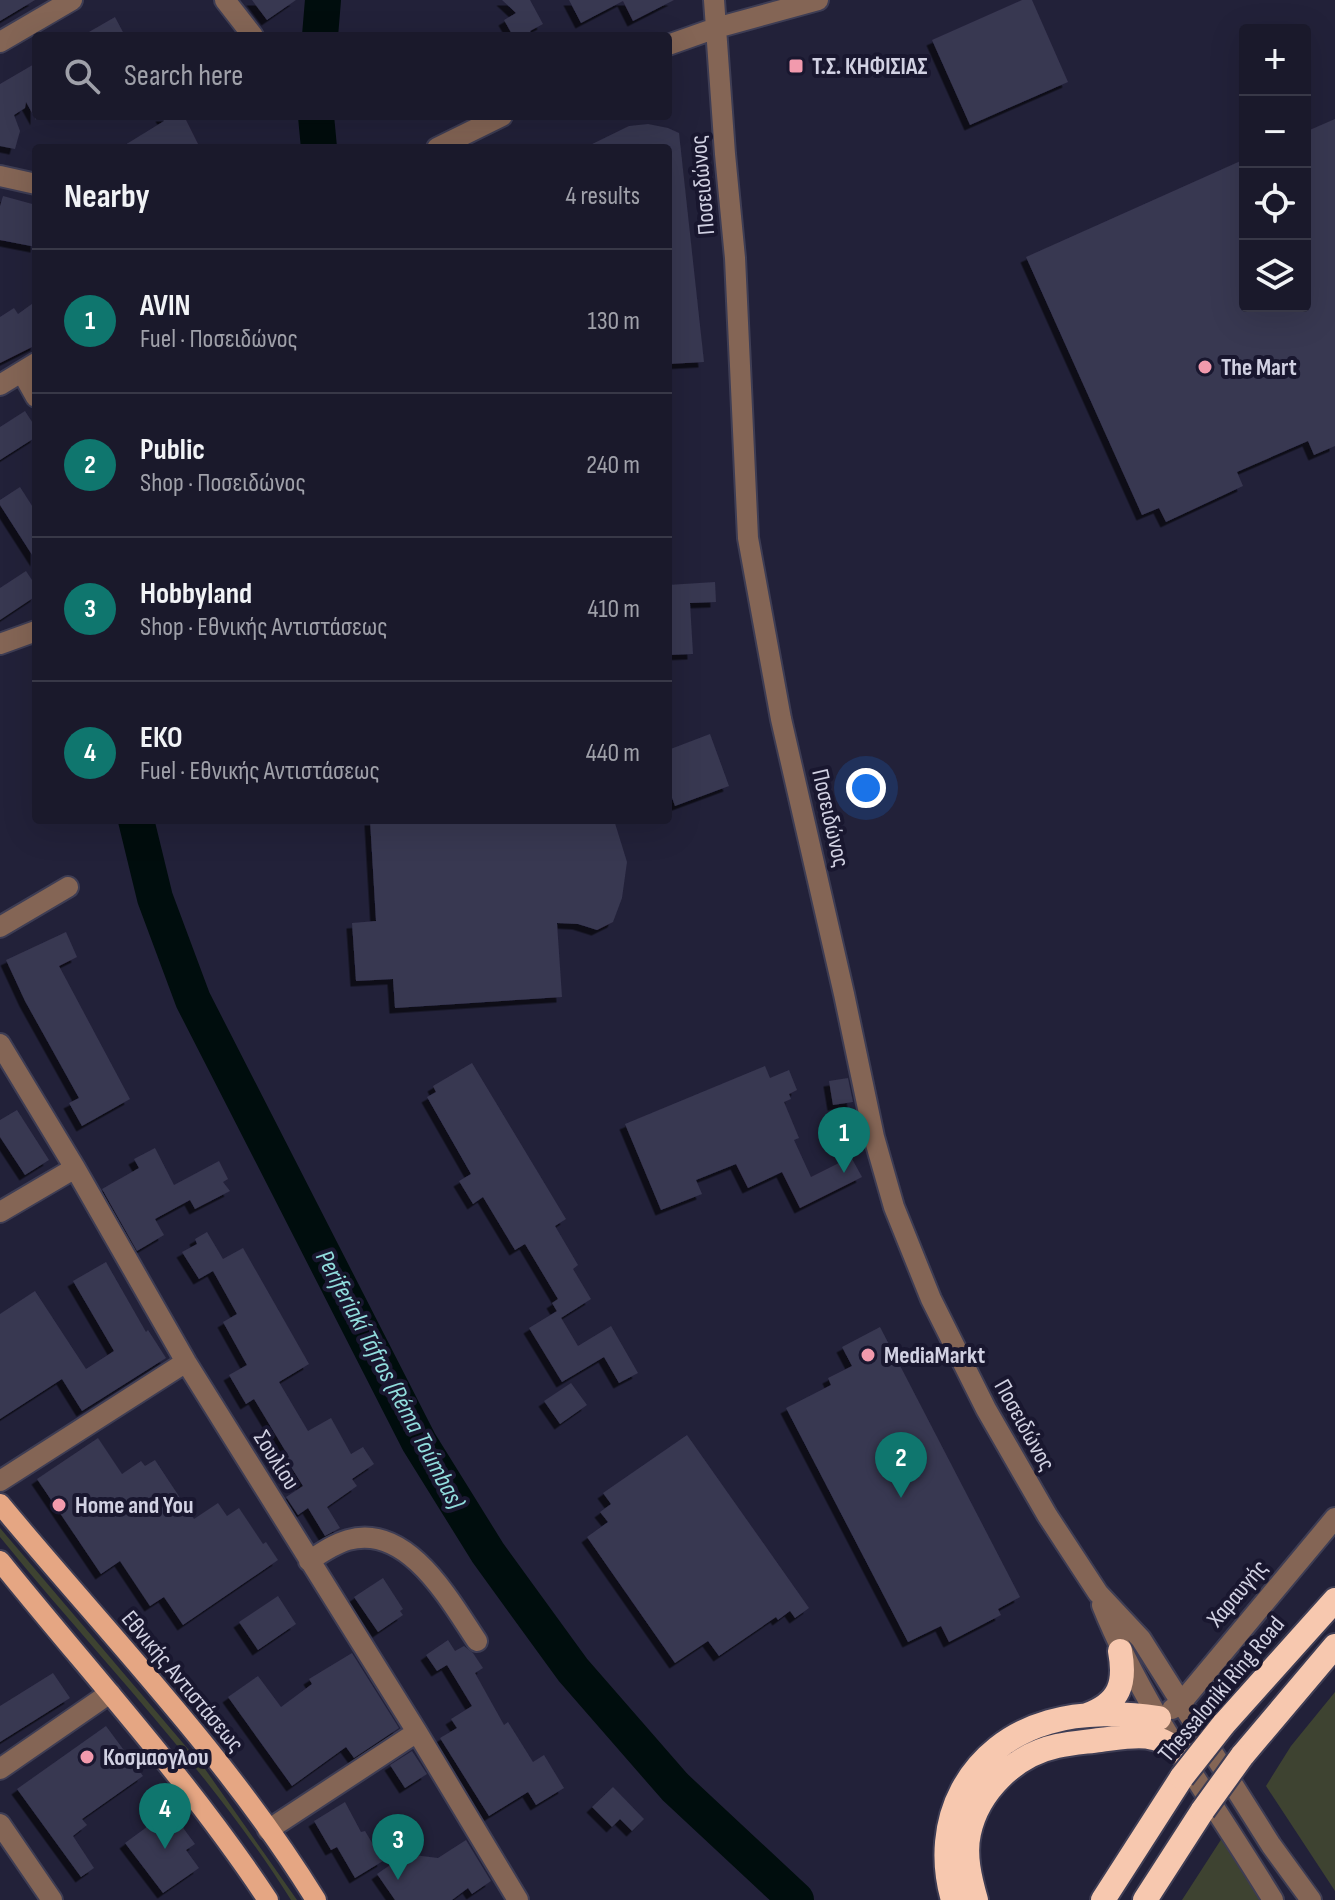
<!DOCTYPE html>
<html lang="en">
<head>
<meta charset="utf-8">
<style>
	body { margin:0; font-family:"Sofia Sans Condensed",sans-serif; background:#232233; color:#f1f3f6 }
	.controls { position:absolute; right:24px; top:24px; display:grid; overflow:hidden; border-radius:8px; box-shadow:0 8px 32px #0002 }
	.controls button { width:72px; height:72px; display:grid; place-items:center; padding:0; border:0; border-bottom:2px solid #383847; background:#1a192b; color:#f1f3f6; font:40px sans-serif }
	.you { position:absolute; left:866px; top:788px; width:28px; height:28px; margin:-20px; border:6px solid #fff; border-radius:50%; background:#1a73e8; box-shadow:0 0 0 12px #1a73e833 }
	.badge { display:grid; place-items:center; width:52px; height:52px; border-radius:50%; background:#0f766e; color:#fff; font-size:26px; font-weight:700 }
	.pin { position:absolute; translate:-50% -66px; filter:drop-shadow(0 2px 4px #0008) }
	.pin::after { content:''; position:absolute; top:42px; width:28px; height:24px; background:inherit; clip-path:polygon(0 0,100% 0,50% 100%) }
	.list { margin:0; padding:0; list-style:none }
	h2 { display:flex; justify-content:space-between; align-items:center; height:104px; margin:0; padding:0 32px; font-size:34px }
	h2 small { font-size:26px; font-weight:400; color:#9fa0a9 }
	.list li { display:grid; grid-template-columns:52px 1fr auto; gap:24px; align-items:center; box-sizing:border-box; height:144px; padding:0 32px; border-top:2px solid #383847 }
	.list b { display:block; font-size:30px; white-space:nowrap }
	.list p { margin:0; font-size:26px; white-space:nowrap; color:#9fa0a9 }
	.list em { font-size:26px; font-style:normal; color:#9fa0a9 }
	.icon { flex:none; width:44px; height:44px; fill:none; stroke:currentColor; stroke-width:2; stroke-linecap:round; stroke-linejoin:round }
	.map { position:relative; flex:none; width:1335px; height:1900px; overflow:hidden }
	.search { position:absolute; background:#1a192b; box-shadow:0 8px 32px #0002; left:32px; top:32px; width:640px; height:88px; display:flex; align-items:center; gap:20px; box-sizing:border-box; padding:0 28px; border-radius:8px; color:#9fa0a9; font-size:30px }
	.panel { position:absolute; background:#1a192b; box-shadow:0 8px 32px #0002; left:32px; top:144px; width:640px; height:680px; border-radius:8px }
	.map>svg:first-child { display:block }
</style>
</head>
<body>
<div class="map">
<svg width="1335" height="1900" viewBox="0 0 1335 1900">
	<defs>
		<filter id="shadow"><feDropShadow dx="-5.5" dy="5.5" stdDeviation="0" flood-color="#0009"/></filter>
	</defs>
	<rect width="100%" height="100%" fill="#222139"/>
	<!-- green -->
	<path fill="#3e4331" d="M0,1528L205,1769L297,1900H291C208,1768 98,1658 0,1537Z
		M1335,1692V1891L1266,1786L1291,1746Z
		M1224,1835L1265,1900H1182Z"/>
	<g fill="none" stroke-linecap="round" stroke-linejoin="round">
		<!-- river -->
		<path stroke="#000d0d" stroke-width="36" d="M320,36L323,0
			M316,116L319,148
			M136,820L155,898L193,1000L419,1442L488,1553L573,1670L675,1787L796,1900"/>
	</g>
	<!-- building -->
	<path fill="#383751" filter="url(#shadow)" d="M0,0H35L0,21Z
		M252,0H296L267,20Z
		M502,0H530L543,24L530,31L533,36H513L504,20L516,13Z
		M569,0H674L633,21L623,1L581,23Z
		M1022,0H1032L1068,82L970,125L932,40Z
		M115,17L125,36H82Z
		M36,63V120L26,102L25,108L14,115L20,131L15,149L0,146V84Z
		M161,116H184L200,148H120L164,121Z
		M1335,119V446L1314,455L1308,441L1237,472L1243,486L1166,522L1159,508L1142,515L1026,257L1245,159V306H1305V132Z
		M648,124L668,128L679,133L704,362L668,364V148H584L629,126Z
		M3,196L36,205V247L0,240V206Z
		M36,301V345L0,363V317L14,308L18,314Z
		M25,411L36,428V437L0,460V427Z
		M20,487L36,512V561L0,505V500Z
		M26,571L36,586V596L0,620V588Z
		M715,582L716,602L690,603L693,654L668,655V585Z
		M710,734L729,786L675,806L668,787V750Z
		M370,820H614L627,862L622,898L613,922L597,930L578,924L557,923L562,997L395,1008L393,979L356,981L352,923L376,921Z
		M66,932L77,957L59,966L130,1099L82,1126L69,1103L79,1098L25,1001L6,960Z
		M472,1063L566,1219L555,1226L578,1265L573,1269L591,1299L561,1318L552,1303L558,1299L525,1244L515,1250L483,1197L473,1204L459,1181L471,1174L427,1097L436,1092L433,1086Z
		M765,1066L770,1078L789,1070L797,1090L789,1094L791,1099L784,1102L799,1138L794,1140L811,1177L851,1157L862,1177L800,1208L782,1172L748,1188L736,1164L696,1180L702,1194L661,1210L625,1124Z
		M848,1078L853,1102L833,1105L829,1081Z
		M17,1110L49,1160L25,1175L0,1137V1120Z
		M155,1148L174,1185L219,1161L228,1179L223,1182L230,1191L195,1209L190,1200L155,1219L164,1235L137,1251L102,1189L139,1168L134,1159Z
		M207,1232L223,1259L243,1248L309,1364L279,1382L308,1431L331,1418L351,1454L363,1447L374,1464L352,1479L357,1486L327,1507L340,1528L325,1536L308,1508L298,1515L286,1497L303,1486L286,1459L289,1457L254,1399L246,1404L229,1375L247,1365L223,1322L237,1314L213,1271L199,1279L182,1252L197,1244L195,1239Z
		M106,1262L146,1332L148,1330L166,1358L82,1411L62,1379L0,1419V1314L35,1291L86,1369L114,1351L73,1281Z
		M557,1311L578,1346L611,1326L638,1373L619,1383L604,1357L562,1382L529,1328Z
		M880,1327L1020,1597L998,1609L1001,1615L949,1642L941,1626L908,1642L786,1408L831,1385L828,1378L852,1366L842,1347Z
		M571,1383L587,1405L560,1424L544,1401Z
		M687,1435L809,1608L795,1618L790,1611L778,1620L776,1617L719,1656L708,1641L675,1663L587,1537L608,1522L600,1512L611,1504L603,1493Z
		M98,1438L122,1474L141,1461L145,1466L155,1460L194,1519L218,1503L227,1516L239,1508L263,1544L266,1542L278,1560L183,1625L164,1597L150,1606L120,1561L101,1574L37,1479Z
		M383,1578L403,1609L400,1611L403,1615L378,1632L354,1597Z
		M278,1596L296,1624L258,1650L239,1622Z
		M448,1640L455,1651L464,1646L473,1653L483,1668L475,1673L504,1725L508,1722L533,1762L544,1755L564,1788L536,1805L528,1792L489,1816L440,1738L457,1728L451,1719L472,1706L447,1665L437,1671L426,1655Z
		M352,1653L399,1728L354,1758L346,1747L292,1786L228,1697L258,1676L281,1707L312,1684L309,1679Z
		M53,1673L70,1698L0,1742V1706Z
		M106,1726L143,1776L82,1819L87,1825L73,1836L94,1868L81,1877L17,1789Z
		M412,1751L427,1774L405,1788L390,1765Z
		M613,1787L644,1819L632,1831L620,1819L612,1827L592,1807Z
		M345,1802L361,1832L365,1831L383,1861L355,1878L337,1847L331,1850L314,1821Z
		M170,1810L195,1844L186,1850L199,1868L163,1893L125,1843Z
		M466,1840L491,1881L472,1894L468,1888L452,1900H395L377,1874L406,1854L438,1858Z"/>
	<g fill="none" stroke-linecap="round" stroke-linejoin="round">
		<!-- minor casing -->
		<g stroke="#3e3d54" stroke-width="24">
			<path id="minor" d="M225,0L253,36
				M714,0L725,154L735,258L748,538L781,719L844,994L874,1137L894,1207L931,1299L986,1409L1047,1515L1098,1593L1141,1639L1271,1845L1311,1900
				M0,42L72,0
				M668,45L716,28L818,0
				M437,148L502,116
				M0,176L36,184
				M22,372L36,397
				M0,385L36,363
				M0,644L36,631
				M0,927L68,887
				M0,1044L75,1168L186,1362L417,1732L518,1900
				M0,1212L75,1168
				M0,1481L186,1362
				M309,1561C321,1553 334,1544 348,1540C408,1523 450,1601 477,1641
				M1102,1605C1144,1710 1214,1803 1273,1900
				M1172,1709L1181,1703L1335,1518
				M0,1769L110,1693
				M0,1824L52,1900
				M268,1830L417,1732"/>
		</g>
		<!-- major casing -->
		<g stroke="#3e3d54" stroke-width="24">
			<path id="major" d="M0,1504C108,1634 227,1756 316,1900
				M0,1561C91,1674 188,1779 268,1900"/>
		</g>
		<!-- highway casing -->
		<g stroke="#3e3d54" stroke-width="28">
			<path id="highway" d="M1087,1715C1120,1703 1126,1683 1120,1651
				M1223,1725L1335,1600
				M1242,1756L1335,1646
				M953,1900C930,1821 969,1745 1049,1722C1082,1712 1125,1713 1159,1718
				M976,1900C970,1879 964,1855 969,1833C978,1791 1015,1755 1057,1746C1071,1743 1085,1742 1100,1740C1133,1736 1153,1730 1181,1752
				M1103,1900L1182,1777
				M1145,1900L1203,1810"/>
		</g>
		<!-- minor -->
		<use href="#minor" stroke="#846555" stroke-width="20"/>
		<!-- major -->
		<use href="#major" stroke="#e5a683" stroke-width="20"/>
		<!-- highway -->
		<use href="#highway" stroke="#f7c8af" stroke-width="24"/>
		<!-- highway-bridge casing -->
		<g stroke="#3e3d54" stroke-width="28" stroke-linecap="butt">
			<path id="highway-bridge" d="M1182,1777L1223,1725
				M1203,1810L1242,1756"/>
		</g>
		<!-- highway-bridge -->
		<use href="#highway-bridge" stroke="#f7c8af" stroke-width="24"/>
	</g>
	<!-- markers -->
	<g fill="#f29aad" stroke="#19172f" stroke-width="3">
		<rect x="788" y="58" width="16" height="16" rx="4"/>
		<circle cx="1205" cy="367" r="8"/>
		<circle cx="868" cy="1355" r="8"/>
		<circle cx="59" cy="1505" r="8"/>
		<circle cx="87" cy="1757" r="8"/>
	</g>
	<g text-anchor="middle" stroke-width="8" stroke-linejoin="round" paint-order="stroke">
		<!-- poi labels -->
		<g font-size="24" font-weight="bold" fill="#d1d1e2" stroke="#19172f" text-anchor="start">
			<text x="812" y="74">Τ.Σ. ΚΗΦΙΣΙΑΣ</text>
			<text x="1221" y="375">The Mart</text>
			<text x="884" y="1363">MediaMarkt</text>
			<text x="75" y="1513">Home and You</text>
			<text x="103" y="1765">Κοσμαογλου</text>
		</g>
		<!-- street labels -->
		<g font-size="24" fill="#d1d1e2" stroke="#19172f">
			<text transform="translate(702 185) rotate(-95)" y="8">Ποσειδώνος</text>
			<text transform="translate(831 818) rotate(77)" y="8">Ποσειδώνος</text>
			<text transform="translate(1025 1425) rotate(61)" y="8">Ποσειδώνος</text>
			<text transform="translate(277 1460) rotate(58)" y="8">Σουλίου</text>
			<text transform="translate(1237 1593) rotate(-50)" y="8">Χαραυγής</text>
			<text transform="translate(183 1681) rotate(50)" y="8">Εθνικής Αντιστάσεως</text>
			<text transform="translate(1221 1689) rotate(-50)" y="8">Thessaloniki Ring Road</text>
		</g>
		<!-- water labels -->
		<g font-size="26" font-style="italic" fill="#91dddd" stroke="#19172f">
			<text transform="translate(391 1379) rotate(62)" y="9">Periferiakí Táfros (Réma Toúmbas)</text>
		</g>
	</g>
</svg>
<div class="controls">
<button>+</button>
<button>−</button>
<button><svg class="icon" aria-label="locate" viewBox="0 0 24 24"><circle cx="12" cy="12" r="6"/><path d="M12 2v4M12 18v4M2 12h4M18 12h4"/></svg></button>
<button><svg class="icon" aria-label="layers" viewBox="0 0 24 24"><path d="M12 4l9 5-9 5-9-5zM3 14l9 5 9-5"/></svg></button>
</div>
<div class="you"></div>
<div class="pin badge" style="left:844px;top:1173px">1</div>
<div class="pin badge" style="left:901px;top:1498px">2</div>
<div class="pin badge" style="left:398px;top:1880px">3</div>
<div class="pin badge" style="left:165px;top:1849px">4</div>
<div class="search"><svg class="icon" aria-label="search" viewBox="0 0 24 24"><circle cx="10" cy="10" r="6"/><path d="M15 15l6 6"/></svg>Search here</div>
<section class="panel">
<h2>Nearby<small>4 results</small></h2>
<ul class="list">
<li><span class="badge">1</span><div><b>AVIN</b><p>Fuel · Ποσειδώνος</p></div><em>130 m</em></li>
<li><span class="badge">2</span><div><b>Public</b><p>Shop · Ποσειδώνος</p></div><em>240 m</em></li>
<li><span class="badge">3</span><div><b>Hobbyland</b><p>Shop · Εθνικής Αντιστάσεως</p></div><em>410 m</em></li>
<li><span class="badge">4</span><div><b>ΕΚΟ</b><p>Fuel · Εθνικής Αντιστάσεως</p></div><em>440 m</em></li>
</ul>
</section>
</div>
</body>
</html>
